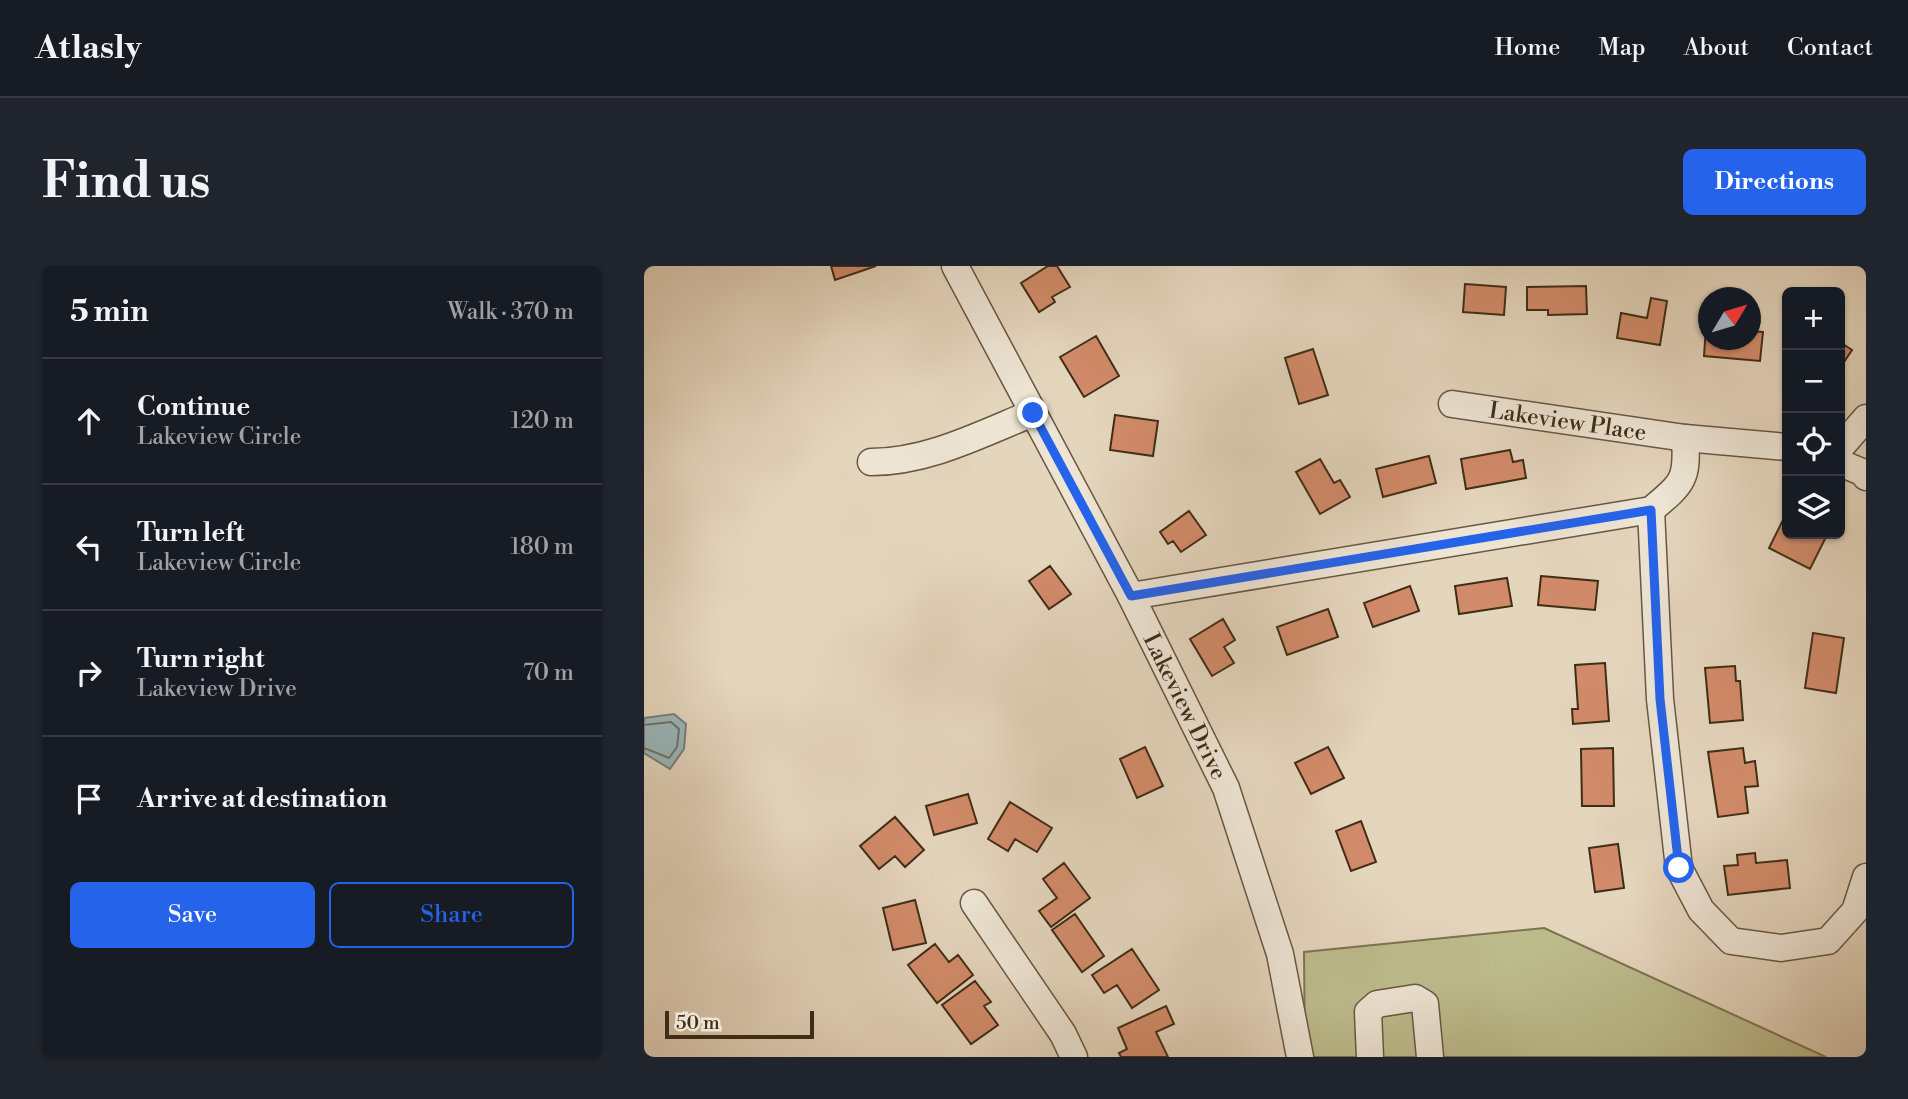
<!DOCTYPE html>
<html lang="en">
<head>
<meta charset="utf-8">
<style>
	body { margin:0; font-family:"Libre Bodoni",serif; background:#20242c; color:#f1f3f6 }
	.controls { position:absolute; right:21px; top:21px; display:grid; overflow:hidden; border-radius:10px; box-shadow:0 2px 5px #0004 }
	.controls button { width:63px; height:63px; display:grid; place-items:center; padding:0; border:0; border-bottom:2px solid #363941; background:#171b24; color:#f1f3f6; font:35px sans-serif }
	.compass { position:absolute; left:1054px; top:21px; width:63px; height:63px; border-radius:50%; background:#171b24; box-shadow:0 2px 5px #0004; rotate:52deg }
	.scale { position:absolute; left:21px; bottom:18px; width:149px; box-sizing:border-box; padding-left:7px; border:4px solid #402d15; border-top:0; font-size:19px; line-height:24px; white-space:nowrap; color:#402d15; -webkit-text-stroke:5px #ede4d4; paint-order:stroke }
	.stop { position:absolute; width:21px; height:21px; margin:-16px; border:5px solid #2563eb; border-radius:50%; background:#fff }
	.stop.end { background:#2563eb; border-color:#fff; box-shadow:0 2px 7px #0008 }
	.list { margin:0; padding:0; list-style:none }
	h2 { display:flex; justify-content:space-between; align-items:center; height:91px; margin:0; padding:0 28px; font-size:30px }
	h2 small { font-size:23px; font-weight:400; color:#9ea1a6 }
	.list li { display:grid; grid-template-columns:46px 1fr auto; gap:21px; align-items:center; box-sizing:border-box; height:126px; padding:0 28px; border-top:2px solid #363941 }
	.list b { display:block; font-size:26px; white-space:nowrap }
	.list p { margin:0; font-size:23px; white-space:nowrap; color:#9ea1a6 }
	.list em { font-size:23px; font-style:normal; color:#9ea1a6 }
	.actions { display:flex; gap:14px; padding:21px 28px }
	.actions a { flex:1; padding:16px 0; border:2px solid #2563eb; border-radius:10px; text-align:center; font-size:24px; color:#2563eb }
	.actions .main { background:#2563eb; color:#fff }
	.icon { flex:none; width:38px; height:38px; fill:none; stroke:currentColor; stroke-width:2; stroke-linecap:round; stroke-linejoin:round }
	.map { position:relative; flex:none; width:1222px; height:791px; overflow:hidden; border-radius:10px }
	header { display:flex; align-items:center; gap:42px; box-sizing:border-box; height:98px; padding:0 35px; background:#171b24; border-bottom:2px solid #363941 }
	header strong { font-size:33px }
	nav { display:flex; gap:38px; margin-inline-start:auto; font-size:24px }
	.intro { display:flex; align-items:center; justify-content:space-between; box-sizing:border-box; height:168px; padding:0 42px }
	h1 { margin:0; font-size:49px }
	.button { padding:18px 32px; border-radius:10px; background:#2563eb; color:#fff; font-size:24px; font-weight:700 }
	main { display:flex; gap:42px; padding:0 42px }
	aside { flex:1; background:#171b24; border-radius:10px; box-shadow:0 2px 5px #0004 }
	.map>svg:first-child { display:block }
</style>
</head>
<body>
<header>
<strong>Atlasly</strong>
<nav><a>Home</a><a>Map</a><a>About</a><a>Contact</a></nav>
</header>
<div class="intro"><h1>Find us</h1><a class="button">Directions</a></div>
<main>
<aside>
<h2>5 min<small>Walk · 370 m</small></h2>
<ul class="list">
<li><svg class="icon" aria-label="ahead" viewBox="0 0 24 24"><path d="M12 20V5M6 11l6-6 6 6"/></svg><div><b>Continue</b><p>Lakeview Circle</p></div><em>120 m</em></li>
<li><svg class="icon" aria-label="left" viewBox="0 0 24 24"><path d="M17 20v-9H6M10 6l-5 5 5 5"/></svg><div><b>Turn left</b><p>Lakeview Circle</p></div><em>180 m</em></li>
<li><svg class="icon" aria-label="right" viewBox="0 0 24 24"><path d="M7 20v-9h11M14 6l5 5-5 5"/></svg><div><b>Turn right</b><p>Lakeview Drive</p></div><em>70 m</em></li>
<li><svg class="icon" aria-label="arrive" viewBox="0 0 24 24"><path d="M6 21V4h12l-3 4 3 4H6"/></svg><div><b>Arrive at destination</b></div></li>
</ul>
<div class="actions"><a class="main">Save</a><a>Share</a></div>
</aside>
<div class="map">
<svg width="1222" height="791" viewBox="0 0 1222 791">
	<rect width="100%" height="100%" fill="#e4d5bd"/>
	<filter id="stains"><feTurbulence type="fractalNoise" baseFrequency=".00286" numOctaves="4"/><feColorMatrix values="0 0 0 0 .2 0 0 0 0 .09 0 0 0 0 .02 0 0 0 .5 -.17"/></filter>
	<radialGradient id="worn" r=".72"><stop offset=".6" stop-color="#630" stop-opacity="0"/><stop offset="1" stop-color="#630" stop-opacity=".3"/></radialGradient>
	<!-- green -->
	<path fill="#bcbb8c" stroke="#7e7450" stroke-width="2" d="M900,662L1182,791H661L660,686Z"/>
	<!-- water -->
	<path fill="#9bb6bc" stroke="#777f79" stroke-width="2" d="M30,448L42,458L40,483L26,503L0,487V452Z"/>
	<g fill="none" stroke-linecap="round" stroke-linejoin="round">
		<!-- shore -->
		<path stroke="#6e7268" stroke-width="2" d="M0,459L27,456L35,463L33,481L25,492L0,482"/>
	</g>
	<!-- building -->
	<path fill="#d28b6a" stroke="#402d15" stroke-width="2" d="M187,0H232L191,14Z
		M404,0H413L426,21L408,31L411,36L395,46L377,17Z
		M821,18L862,21L860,49L819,46Z
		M942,20L943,48L904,49V44H883V21Z
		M1007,32L1023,35L1016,79L973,72L977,47L1003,52Z
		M1062,61H1064V74H1106V65L1119,66L1116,95L1060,90Z
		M452,70L475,110L440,131L416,91Z
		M1196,76L1208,84L1196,102Z
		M669,83L684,129L655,138L641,92Z
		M471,149L514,155L509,190L466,184Z
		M866,184L869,196L879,194L882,212L822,223L817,193Z
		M785,190L792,217L739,231L732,203Z
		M676,193L690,217L696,214L706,231L676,248L652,206Z
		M545,245L562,269L537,286L529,275L524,278L516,266Z
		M1140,252L1143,254V268H1171L1181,273L1166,303L1125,282Z
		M406,300L427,328L405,343L385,315Z
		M897,310L954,315L951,344L894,339Z
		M863,312L868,340L815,348L811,320Z
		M766,320L775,345L729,361L720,337Z
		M684,343L694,371L643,389L633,361Z
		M579,353L591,374L580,381L590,397L568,410L546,373Z
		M1169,367L1200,372L1192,427L1161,422Z
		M961,397L965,455L929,458L928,443H934L931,399Z
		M1091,400L1092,415H1096L1099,454L1066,457L1061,402Z
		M501,481L519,520L493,532L476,493Z
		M684,481L700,512L667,528L651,497Z
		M969,482L970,540H938L937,483Z
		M1099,482L1101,497L1111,495L1114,520L1101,521L1104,547L1074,551L1064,486Z
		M324,528L333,557L290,569L282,540Z
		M366,536L408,562L393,586L371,573L364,585L344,573Z
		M251,551L280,584L261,601L251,590L235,603L216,580Z
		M717,555L732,596L707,605L692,565Z
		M974,578L980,622L951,626L945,582Z
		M1111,587L1112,597L1143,594L1146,622L1084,629L1080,600L1094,599L1093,589Z
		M420,597L446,632L407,661L395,645L413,632L399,613Z
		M271,634L282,677L249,684L239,642Z
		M431,648L460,690L438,706L408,664Z
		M291,678L305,696L314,689L329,709L293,737L264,699Z
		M488,683L515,724L488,742L473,719L460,727L448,709Z
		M331,715L347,736L340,740L354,759L327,778L298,739Z
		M522,740L530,758L512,766L524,791H477L475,787L483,783L474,762Z"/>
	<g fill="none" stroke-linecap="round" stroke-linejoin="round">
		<!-- minor casing -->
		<g stroke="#69573f" stroke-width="29">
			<g id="minor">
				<path id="s1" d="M311,0L487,330L582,522L636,688L656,791"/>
				<path id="s2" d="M808,138L1041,172L1143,181"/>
				<path d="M1196,182L1222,152"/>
				<path d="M227,196C284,196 337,168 389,147"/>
				<path d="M1196,197L1218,206L1222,211"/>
				<path d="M1007,244L1016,433L1035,602L1057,644L1087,675L1137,682L1184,675L1211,645L1222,611"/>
				<path d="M487,330L1007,244C1039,217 1044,214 1041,172"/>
				<path d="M330,637L419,768L430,791"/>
				<path d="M726,791L724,746L733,738L771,732L781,738L786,791"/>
			</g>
		</g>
		<!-- minor -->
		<use href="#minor" stroke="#ede4d4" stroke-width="26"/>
	</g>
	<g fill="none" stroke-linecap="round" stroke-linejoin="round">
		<!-- route -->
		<path stroke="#2563eb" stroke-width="9" d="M389,147L487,330L1007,244L1016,433L1035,602"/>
	</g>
	<g text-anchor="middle" stroke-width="5" stroke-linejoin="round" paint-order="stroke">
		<!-- street labels -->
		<g font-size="23" fill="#402d15" stroke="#ede4d4">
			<text dy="8" stroke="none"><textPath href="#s2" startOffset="117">Lakeview Place</textPath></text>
			<text dy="8" stroke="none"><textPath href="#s1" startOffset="497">Lakeview Drive</textPath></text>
		</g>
	</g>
	<rect width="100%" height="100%" filter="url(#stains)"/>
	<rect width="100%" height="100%" fill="url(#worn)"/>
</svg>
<div class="controls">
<button>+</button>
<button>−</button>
<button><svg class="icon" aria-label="locate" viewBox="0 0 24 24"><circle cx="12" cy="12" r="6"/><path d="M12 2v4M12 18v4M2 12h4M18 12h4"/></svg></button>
<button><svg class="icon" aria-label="layers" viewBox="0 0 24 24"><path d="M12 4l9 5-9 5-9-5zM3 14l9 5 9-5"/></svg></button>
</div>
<svg class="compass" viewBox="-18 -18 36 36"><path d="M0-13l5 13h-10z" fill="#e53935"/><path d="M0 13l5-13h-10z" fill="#9ea1a6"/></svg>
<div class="scale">50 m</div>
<div class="stop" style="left:1035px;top:602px"></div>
<div class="stop end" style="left:389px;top:147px"></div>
</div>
</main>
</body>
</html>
